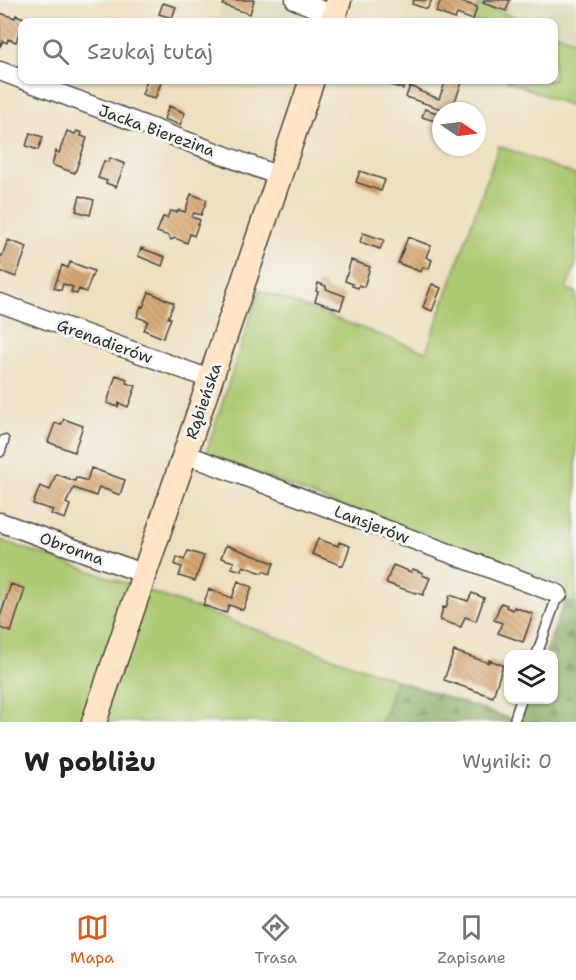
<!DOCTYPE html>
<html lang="pl">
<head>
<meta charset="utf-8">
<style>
	body { margin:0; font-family:"Shantell Sans",sans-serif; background:#f2f2f2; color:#222 }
	.controls { position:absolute; right:18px; bottom:18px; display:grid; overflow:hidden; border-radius:12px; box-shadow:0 2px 4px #0004 }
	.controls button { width:54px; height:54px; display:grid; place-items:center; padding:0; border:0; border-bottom:2px solid #e0e0e0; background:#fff; color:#222; font:30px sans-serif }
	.compass { position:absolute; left:432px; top:102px; width:54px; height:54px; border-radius:50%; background:#fff; box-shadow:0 2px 4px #0004; rotate:103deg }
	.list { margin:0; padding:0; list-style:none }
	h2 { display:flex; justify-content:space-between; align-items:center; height:78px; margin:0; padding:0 24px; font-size:26px }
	h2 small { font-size:20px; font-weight:400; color:#767676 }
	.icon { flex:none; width:33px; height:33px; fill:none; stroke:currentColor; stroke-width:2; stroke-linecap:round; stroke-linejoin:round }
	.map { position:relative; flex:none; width:576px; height:722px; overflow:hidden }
	.search { position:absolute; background:#fff; box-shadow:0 2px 4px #0004; left:18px; right:18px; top:18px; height:66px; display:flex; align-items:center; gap:15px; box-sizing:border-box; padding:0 21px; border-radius:12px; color:#767676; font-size:22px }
	.sheet { height:174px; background:#fff }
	nav { display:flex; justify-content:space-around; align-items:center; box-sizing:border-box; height:84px; border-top:2px solid #e0e0e0; background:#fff; font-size:16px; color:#767676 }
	nav a { display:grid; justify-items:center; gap:3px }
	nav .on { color:#ea580c }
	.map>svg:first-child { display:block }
</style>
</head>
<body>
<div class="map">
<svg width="576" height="722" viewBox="0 0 576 722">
	<defs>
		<pattern id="forest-firs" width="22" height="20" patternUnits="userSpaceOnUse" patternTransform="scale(1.5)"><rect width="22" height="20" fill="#88ad62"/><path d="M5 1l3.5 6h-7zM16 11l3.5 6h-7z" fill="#6f8d51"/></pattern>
		<pattern id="building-back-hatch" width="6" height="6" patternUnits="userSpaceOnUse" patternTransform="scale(1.5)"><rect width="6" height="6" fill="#d8a872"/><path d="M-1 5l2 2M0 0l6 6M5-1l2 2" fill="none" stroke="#af895e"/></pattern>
	</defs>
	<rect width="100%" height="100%" fill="#f6f6f2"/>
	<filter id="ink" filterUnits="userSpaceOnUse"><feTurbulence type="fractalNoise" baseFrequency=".0167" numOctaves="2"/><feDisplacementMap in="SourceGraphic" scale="12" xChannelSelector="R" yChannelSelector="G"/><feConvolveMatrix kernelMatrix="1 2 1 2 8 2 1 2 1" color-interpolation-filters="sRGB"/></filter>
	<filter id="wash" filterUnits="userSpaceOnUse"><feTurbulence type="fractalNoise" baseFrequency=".008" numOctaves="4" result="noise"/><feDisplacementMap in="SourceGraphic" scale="24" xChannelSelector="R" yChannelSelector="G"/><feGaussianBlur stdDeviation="1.35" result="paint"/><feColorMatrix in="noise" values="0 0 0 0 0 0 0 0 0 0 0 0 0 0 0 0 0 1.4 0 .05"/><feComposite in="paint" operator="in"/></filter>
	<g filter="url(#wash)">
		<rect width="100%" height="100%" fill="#eddfbf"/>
		<!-- built -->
		<path fill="#dcd9b8" d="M224,0H278L317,15L314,22H216Z
			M469,0H576V41L554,33V22H527Z"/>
		<!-- green -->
		<path fill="#abc970" stroke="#6b7a4e" stroke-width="1.5" d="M479,4L527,22H472Z
			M554,33L576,41V108L505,80H554Z
			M499,146L576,175V264L566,289L576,292V604L565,601L567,586L367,517L206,453L259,290L426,352Z
			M0,540L134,586L87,722H0Z
			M146,590L396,680L382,722H101Z"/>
		<!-- forest -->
		<path fill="url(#forest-firs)" stroke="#5a6c46" stroke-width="1.5" d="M565,601L576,604V722H382L396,680L520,722L528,700H554V654H545Z"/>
		<g id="blocks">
			<!-- building -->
			<path fill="url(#building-back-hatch)" d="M225,0H254L250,14L223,5Z
				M414,0H432L427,9L412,4Z
				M441,0H456L477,7L473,20L457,14L455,19L436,12Z
				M484,0H510L506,11L483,3Z
				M163,3L176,7L172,18L159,14Z
				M0,13L15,18L16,15L24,18L16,42L8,39L7,43L3,41L0,47Z
				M147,80H162L155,99L142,94Z
				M376,80H407L403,89Z
				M446,80H463L451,111H447L406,97L410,86L420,90L419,91L439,99Z
				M169,106L185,113L180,125L164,119Z
				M425,109L441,114V123L422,117Z
				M67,131L75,134L77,131L82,133L81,136L87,138L75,173L52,165L56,151L59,153Z
				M30,133L43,137L38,150L26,146Z
				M110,158L125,164L116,187L106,183L107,181L98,178L104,161L108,162Z
				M360,171L385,180L381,191L356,182Z
				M191,194L207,200L201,215L194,213L192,217L200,220L194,236L190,234L187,243L175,238L171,240L169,236L157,232L163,217L167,218L170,211L177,212L179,210L185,212Z
				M80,196L94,200L90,215L76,211Z
				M363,233L384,240L380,249L360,242Z
				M408,237L431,246L426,257L432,260L429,269L423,267L421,272L398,263Z
				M8,240L27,247L16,277L0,271V255L2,256Z
				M141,248L165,257L162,266L138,256Z
				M351,260L370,267L364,287L359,285L358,288L352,286L353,284L345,281Z
				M70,262L94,271L86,292L79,289L77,294L71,292L73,287L63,284L61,290L54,288L62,265L68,268Z
				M318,283L326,286V289L345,296L340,310L315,301L318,292L316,291Z
				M432,284L441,288L432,311L423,307Z
				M149,292L174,303L168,318H171L163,338L144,330L148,321L137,317L141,306L143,307Z
				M116,375L127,379L126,383L136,386L128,407L119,403L118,407L107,403Z
				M64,419L83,426L74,452L48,442L55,423L61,425Z
				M91,468L125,480L120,495L99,487L96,496L74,488L66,503L70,505L65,519L51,514L53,510L33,504L40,486L50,490L56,474L75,481L76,477L87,481Z
				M318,539L338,546L339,542L350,546L343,566L312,554Z
				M226,545L274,563L270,574L263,571L262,573L243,566L242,571L232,568L234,562L221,558Z
				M188,551L204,556L195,581L179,576L182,567L175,565L177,557L184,560Z
				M393,565L411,572L413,569L423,573L422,575L430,578L423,595L415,592V593L386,583Z
				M238,581L252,587L243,610L229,605L226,613L203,605L209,589L232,598Z
				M11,584L25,589L11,632L0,628V617Z
				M472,593L484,598L476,621L465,617L461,627L440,620L443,607L446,608L450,595L468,601Z
				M501,603L507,605L506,607L513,610L514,607L533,614L523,642L498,633L502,623L494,620Z
				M454,651L489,663V660L503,665L493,697L444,680Z"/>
		</g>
	</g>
	<g filter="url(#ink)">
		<use href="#blocks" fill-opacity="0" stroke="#484641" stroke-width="1.5"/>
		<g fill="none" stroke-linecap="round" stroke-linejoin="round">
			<!-- lane casing -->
			<g stroke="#484641" stroke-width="12">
				<path id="lane" d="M0,452L4,440
					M537,654L558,594
					M515,718L521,700"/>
			</g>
			<!-- street casing -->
			<g stroke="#484641" stroke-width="21">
				<path id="street" d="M295,0L334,15
					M0,71L279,176
					M0,303L210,379
					M185,454L558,594
					M0,522L145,574"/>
			</g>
			<!-- secondary casing -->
			<g stroke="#484641" stroke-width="27">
				<path id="secondary" d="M332,22L339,0
					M94,722L312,80"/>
			</g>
			<!-- lane -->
			<use href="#lane" stroke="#fff" stroke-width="9"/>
			<!-- street -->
			<use href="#street" stroke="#fff" stroke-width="18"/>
			<!-- secondary -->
			<use href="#secondary" stroke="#ffe4c6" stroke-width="24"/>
		</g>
	</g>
	<g text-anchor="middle" stroke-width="6" stroke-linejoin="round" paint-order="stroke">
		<!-- street labels -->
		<g font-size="16" fill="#2b2b2b" stroke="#f6f6f2">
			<text transform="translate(157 130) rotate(20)" y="6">Jacka Bierezina</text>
			<text transform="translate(105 341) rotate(20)" y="6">Grenadierów</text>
			<text transform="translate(203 401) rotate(-71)" y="6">Rąbieńska</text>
			<text transform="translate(372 524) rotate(21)" y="6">Lansjerów</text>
			<text transform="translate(72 548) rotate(20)" y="6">Obronna</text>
		</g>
	</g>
</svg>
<div class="controls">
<button><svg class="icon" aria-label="layers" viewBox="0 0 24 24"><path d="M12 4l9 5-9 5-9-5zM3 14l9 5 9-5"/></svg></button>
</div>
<svg class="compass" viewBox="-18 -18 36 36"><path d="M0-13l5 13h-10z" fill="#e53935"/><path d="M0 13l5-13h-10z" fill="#767676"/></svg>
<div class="search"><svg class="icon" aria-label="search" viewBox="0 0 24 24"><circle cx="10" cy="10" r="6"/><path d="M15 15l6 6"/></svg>Szukaj tutaj</div>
</div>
<section class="sheet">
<h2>W pobliżu<small>Wyniki: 0</small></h2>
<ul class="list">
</ul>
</section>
<nav>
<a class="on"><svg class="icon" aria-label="map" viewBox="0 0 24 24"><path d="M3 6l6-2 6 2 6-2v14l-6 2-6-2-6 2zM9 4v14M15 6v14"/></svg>Mapa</a>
<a><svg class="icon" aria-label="directions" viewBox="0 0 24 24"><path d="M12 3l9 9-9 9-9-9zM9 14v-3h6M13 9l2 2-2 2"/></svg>Trasa</a>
<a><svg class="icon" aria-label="saved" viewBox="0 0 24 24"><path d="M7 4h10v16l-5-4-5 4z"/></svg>Zapisane</a>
</nav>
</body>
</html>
